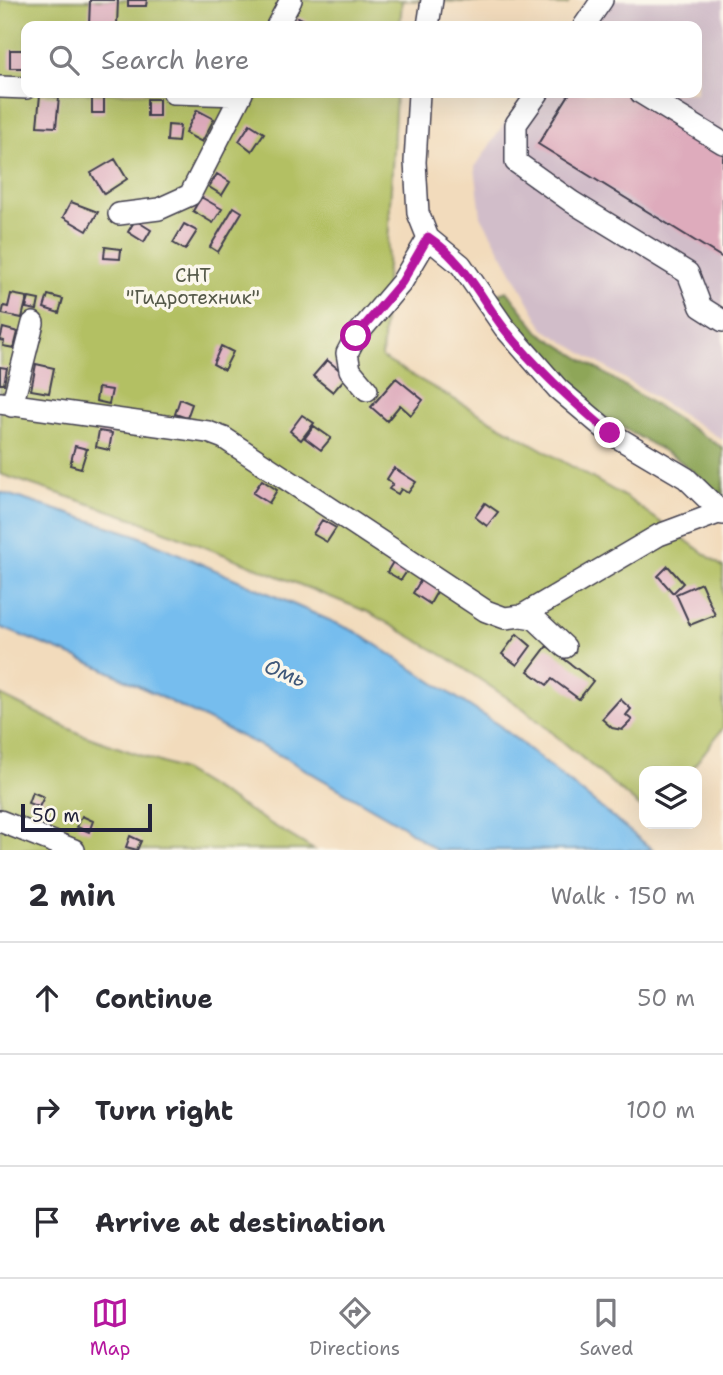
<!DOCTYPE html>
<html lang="en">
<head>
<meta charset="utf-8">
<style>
	body { margin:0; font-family:"Shantell Sans",sans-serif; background:#f7f7f7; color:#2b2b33 }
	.controls { position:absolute; right:21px; bottom:21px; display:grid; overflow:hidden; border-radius:14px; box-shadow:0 7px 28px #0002 }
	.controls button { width:63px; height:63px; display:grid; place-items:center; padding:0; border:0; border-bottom:2px solid #e1e1e2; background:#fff; color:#2b2b33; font:35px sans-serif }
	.scale { position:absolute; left:21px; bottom:18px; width:131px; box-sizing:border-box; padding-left:7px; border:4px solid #22223b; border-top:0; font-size:19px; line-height:24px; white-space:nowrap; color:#22223b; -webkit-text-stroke:5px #fbf7ec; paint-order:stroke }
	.stop { position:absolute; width:21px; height:21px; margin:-16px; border:5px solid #b5179e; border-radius:50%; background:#fff }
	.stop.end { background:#b5179e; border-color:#fff; box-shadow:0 2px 7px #0008 }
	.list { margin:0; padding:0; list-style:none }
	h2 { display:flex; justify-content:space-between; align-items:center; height:91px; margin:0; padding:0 28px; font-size:30px }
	h2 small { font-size:23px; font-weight:400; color:#7c7c81 }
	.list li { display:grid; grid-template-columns:46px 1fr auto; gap:21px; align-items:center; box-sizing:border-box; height:112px; padding:0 28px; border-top:2px solid #e1e1e2 }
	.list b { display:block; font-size:26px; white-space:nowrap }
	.list em { font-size:23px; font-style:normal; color:#7c7c81 }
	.icon { flex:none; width:38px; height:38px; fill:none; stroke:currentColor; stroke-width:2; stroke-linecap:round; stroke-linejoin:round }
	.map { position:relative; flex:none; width:723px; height:850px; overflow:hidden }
	.search { position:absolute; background:#fff; box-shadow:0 7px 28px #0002; left:21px; right:21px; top:21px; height:77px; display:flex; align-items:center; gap:18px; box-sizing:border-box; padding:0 24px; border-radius:14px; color:#7c7c81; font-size:26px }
	.sheet { height:427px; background:#fff }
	nav { display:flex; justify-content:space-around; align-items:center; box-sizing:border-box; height:98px; border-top:2px solid #e1e1e2; background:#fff; font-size:19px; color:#7c7c81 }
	nav a { display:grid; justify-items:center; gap:4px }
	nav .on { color:#b5179e }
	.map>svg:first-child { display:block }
</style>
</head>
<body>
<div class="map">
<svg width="723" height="850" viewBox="0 0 723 850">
	<rect width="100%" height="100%" fill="#fbf7ec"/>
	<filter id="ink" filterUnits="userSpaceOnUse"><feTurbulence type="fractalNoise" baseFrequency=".0143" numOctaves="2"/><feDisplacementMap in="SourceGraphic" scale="14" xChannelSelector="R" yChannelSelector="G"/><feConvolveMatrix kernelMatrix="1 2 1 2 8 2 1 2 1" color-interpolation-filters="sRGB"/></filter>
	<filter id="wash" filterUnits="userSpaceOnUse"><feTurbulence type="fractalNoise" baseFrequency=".00686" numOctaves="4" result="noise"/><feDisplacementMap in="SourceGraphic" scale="28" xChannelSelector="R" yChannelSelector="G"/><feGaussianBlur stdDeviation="1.57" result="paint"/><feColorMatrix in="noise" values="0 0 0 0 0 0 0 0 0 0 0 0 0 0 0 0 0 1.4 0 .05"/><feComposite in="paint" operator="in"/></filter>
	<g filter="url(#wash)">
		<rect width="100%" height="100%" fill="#f2dbbc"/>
		<!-- industrial -->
		<path fill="#d1bdc9" d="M587,0H723V440L544,329L481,216L475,167L525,93H697V26H569Z"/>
		<!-- green -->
		<path fill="#b3c063" stroke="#6a714f" stroke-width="2" d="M0,0H570L567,5L402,0L400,26H26V93H396L382,358L627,498L723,567V728L690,771H644V810L524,709L448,658L368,612L135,519L0,474Z
			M0,695L80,734L182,770L314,850H0Z"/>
		<!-- forest -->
		<path fill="#8ea659" stroke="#58644a" stroke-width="2" d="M507,291L539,332L723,448V496L676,458L597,413L544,366L494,302L498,294Z"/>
		<!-- water -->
		<path fill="#76bdee" stroke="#4c7094" stroke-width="2" d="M0,492L136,535L356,632L500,726L653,850H436L398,823L285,758L100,667L0,627Z"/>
		<g id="blocks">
			<!-- building -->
			<path fill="#deabbc" d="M90,0H118L117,26H89Z
				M128,0H147L146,6H128Z
				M298,17L316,26H293Z
				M10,50H26V68H10Z
				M570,93H627L723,152V258L538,144Z
				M40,95L59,97L56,127L37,126Z
				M92,95H104V113H92Z
				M147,99H159V116H147Z
				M197,110L214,119L202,142L185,133Z
				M250,124L264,133L252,151L239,141Z
				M168,125L180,126L178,142L167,141Z
				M115,159L127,179L104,194L91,173Z
				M217,174L230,182L222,195L209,187Z
				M201,197L222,209L213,223L193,211Z
				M71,202L98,212L87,231L63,217Z
				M234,207L242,212L218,252L210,247Z
				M135,220L151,230L144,242L128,232Z
				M184,224L197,231L185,250L173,243Z
				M105,247L121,249L120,259L104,258Z
				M11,294L27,297L22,318L2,314L4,306L8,307Z
				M48,295L63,299L59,313L44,308Z
				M29,298L39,300L37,310L26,308Z
				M3,328L18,332L14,348L3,346L4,341L0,340Z
				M221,346L233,352L224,370L213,364Z
				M327,360L347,376L333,392L313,376Z
				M36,364L54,368L49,393L31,390Z
				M0,367L7,368L4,384H0Z
				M396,378L423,400L411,415L400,405L387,421L371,407Z
				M98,388L112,390L109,404L96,401Z
				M180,399L192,404L187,418L175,414Z
				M302,415L314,423L301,440L290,431Z
				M314,426L331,438L321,450L305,438Z
				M99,431L112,433L109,450L96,447Z
				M75,446L87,449L81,468L70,465Z
				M394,468L416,482L408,493L401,489L398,494L389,489L393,484L387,479Z
				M262,480L277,490L269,503L253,493Z
				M485,503L498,512L487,526L475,517Z
				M322,520L336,528L327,542L313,534Z
				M393,562L407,571L401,580L387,572Z
				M668,566L683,583L673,593L658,576Z
				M422,578L439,588L430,604L413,593Z
				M701,583L715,615L690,625L676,594Z
				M517,634L531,646L517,665L502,654Z
				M547,646L593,681L579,699L552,679L547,685L528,671Z
				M620,699L631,709L626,715L632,720L622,730L612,728L602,719Z
				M32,792L44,797L39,807L28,803Z
				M82,816L93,821L89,832L77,827Z
				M130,836L141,841L137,850L126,847Z"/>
		</g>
	</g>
	<g filter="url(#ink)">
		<use href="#blocks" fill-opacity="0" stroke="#413e4e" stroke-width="2"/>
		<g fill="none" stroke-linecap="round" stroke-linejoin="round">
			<!-- minor casing -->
			<g stroke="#413e4e" stroke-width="24">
				<path id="minor" d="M277,26L291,0
					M428,26L432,0
					M584,26L602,0
					M0,87L26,88
					M173,93L241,95
					M419,93L415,162L418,213L428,238L461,265L504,327L558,389L610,433L686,478L723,514
					M538,93L516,124V162L572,202L688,273L701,307L723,321
					M641,93L723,143
					M119,214L159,209L190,195L242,93
					M367,390L350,370L347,353L356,336L402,282L428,238
					M0,403L208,432L224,438L486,611L505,618L521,616L659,535L721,512
					M12,406L33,323
					M521,616L534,618L565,647
					M0,821L74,850"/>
			</g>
			<!-- minor -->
			<use href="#minor" stroke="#fff" stroke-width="21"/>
		</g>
	</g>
	<g fill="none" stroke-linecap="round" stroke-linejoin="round" filter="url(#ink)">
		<!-- route -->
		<path stroke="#b5179e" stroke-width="9" d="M356,336L402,282L428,237C463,260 479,295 503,327C534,367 571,400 610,433"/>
	</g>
	<g text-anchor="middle" stroke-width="7" stroke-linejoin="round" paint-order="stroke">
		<!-- park labels -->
		<g font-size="19" fill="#555949" stroke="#fbf7ec">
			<text x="193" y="282">СНТ<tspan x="193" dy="22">"Гидротехник"</tspan></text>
		</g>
		<!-- water labels -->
		<g font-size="21" font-style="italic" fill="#3f587a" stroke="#fbf7ec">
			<text transform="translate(285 673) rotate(22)" y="7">Омь</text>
		</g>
	</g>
</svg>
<div class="controls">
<button><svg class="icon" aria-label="layers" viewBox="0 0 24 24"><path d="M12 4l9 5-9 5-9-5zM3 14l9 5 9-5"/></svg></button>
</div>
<div class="scale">50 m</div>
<div class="stop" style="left:356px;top:336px"></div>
<div class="stop end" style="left:610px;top:433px"></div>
<div class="search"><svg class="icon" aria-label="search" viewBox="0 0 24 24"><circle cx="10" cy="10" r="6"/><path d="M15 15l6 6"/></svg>Search here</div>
</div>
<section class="sheet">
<h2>2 min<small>Walk · 150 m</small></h2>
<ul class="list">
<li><svg class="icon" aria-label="ahead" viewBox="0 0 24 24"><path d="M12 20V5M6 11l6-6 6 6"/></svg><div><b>Continue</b></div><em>50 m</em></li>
<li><svg class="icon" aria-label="right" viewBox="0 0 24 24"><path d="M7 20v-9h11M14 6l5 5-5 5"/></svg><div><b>Turn right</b></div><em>100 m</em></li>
<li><svg class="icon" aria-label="arrive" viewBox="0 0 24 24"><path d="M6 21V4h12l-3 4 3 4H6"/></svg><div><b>Arrive at destination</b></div></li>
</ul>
</section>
<nav>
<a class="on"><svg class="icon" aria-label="map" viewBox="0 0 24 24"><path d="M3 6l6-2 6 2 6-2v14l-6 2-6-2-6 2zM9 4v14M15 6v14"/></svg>Map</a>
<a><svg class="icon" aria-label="directions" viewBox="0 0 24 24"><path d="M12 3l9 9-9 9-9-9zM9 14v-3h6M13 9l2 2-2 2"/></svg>Directions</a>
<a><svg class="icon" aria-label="saved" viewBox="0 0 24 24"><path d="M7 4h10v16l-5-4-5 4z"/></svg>Saved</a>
</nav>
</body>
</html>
